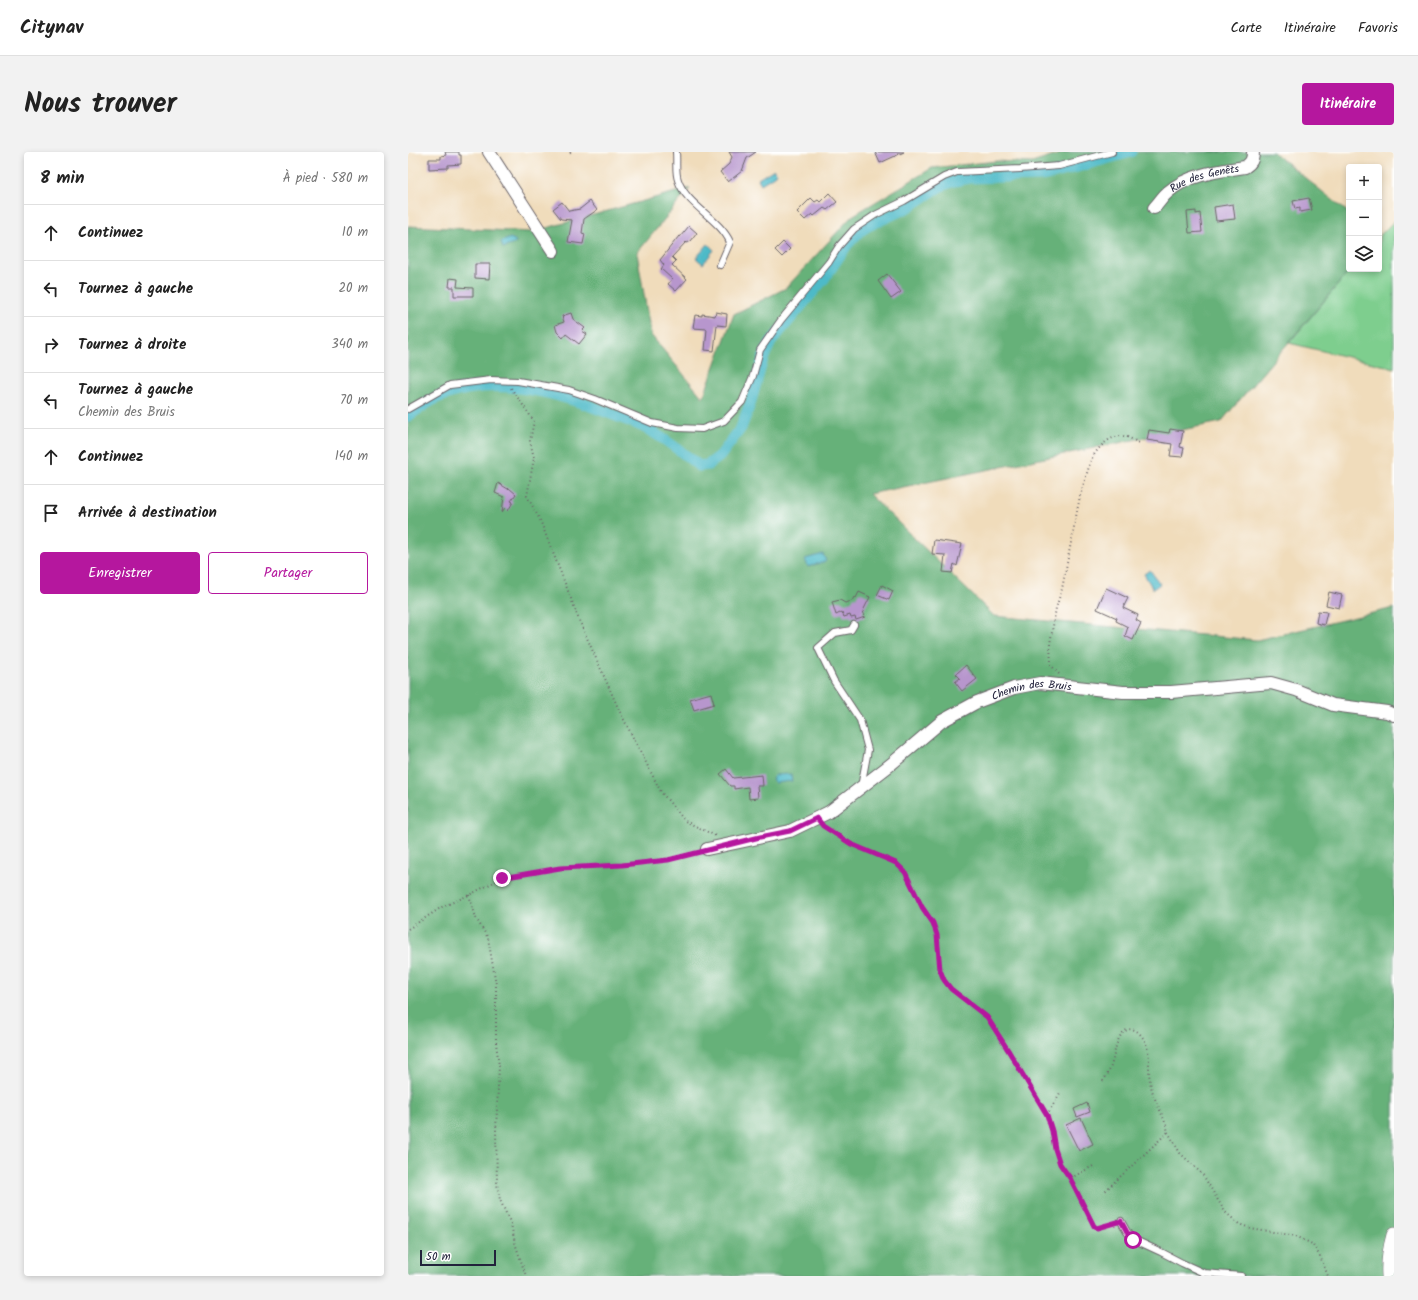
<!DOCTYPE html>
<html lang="fr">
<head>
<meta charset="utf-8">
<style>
	body { margin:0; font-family:Kalam,sans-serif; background:#f2f2f2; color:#222 }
	.controls { position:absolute; right:12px; top:12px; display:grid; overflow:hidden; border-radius:4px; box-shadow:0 2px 6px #0003 }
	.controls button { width:36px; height:36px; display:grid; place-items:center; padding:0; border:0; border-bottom:1px solid #e0e0e0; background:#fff; color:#222; font:20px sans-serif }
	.scale { position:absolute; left:12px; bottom:10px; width:76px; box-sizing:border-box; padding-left:4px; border:2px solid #22223b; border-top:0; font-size:11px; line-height:14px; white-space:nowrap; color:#22223b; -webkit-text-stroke:3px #fff; paint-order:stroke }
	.stop { position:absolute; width:12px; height:12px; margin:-9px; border:3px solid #b5179e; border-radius:50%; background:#fff }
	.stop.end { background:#b5179e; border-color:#fff; box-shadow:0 1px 4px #0008 }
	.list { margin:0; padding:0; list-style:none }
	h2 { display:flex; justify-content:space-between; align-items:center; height:52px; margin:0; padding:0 16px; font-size:17px }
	h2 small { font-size:13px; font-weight:400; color:#767676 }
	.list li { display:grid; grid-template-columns:26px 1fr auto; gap:12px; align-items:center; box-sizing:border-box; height:56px; padding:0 16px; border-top:1px solid #e0e0e0 }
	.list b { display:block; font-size:15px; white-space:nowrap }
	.list p { margin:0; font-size:13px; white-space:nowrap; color:#767676 }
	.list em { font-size:13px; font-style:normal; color:#767676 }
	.actions { display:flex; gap:8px; padding:12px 16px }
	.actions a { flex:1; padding:9px 0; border:1px solid #b5179e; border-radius:4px; text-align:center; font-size:14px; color:#b5179e }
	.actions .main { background:#b5179e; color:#fff }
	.icon { flex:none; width:22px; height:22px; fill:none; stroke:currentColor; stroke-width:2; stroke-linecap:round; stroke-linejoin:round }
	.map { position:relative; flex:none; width:986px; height:1124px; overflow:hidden; border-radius:4px }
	header { display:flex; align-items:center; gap:24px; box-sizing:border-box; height:56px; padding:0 20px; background:#fff; border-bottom:1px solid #e0e0e0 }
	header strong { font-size:19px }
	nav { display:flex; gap:22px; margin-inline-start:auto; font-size:14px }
	.intro { display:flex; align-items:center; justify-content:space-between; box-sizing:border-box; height:96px; padding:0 24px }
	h1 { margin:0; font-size:28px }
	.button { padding:10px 18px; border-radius:4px; background:#b5179e; color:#fff; font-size:14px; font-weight:700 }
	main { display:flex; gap:24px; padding:0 24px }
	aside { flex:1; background:#fff; border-radius:4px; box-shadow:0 2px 6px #0003 }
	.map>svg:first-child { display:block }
</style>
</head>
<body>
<header>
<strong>Citynav</strong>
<nav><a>Carte</a><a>Itinéraire</a><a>Favoris</a></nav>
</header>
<div class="intro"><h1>Nous trouver</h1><a class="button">Itinéraire</a></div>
<main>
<aside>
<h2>8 min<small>À pied · 580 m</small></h2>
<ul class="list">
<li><svg class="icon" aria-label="ahead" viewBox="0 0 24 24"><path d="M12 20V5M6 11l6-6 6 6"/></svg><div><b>Continuez</b></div><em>10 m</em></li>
<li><svg class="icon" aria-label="left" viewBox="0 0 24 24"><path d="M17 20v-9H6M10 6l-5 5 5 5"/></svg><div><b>Tournez à gauche</b></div><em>20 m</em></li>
<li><svg class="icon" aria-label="right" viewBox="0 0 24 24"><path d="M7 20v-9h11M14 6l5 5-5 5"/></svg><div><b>Tournez à droite</b></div><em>340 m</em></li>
<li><svg class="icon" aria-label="left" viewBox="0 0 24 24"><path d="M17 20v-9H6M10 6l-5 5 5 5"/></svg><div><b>Tournez à gauche</b><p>Chemin des Bruis</p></div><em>70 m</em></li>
<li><svg class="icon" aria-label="ahead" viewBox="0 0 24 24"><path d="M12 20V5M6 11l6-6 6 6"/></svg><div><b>Continuez</b></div><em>140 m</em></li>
<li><svg class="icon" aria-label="arrive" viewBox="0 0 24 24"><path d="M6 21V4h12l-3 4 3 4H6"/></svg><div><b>Arrivée à destination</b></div></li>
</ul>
<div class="actions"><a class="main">Enregistrer</a><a>Partager</a></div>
</aside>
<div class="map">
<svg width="986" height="1124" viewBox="0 0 986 1124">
	<rect width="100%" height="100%" fill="#fff"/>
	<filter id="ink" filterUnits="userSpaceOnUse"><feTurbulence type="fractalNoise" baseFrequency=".025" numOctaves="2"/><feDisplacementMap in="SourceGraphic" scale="8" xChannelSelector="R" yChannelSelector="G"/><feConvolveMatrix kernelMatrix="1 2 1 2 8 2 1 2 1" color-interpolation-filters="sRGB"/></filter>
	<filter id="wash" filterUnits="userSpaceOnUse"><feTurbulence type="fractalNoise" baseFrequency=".012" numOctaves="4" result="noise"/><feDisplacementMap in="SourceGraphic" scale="16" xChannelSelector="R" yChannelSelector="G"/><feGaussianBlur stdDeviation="0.9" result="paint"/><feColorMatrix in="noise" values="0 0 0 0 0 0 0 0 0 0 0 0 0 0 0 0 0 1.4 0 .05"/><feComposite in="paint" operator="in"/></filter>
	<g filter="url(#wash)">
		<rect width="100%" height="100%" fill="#f0dcbb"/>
		<!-- green -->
		<path fill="#7ece8e" stroke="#507864" d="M986,69V216L881,191L943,117H971V84Z"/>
		<!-- forest -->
		<path fill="#66b179" stroke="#446a5a" d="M658,0H865L941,61V117H943L813,270L461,342L586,464L849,488L986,456V1124H0V74L124,80L282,36L229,101L243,183L295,246L326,162L378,136L444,64L524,16L589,9L624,11Z"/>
		<!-- water -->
		<path fill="#4dbac8" stroke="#386e82" d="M366,17L369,22L353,32L350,27Z
			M102,86L107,88L108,91L95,96L93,90Z
			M300,92L306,98L295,112L288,106Z
			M415,402L418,409L400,415L397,407Z
			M742,418L752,432L745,437L736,422Z
			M383,622L384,629L367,631L364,627L367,623Z"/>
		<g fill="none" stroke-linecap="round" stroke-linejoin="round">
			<!-- canal -->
			<path stroke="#4dbac8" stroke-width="11" d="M0,264C11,257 22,248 34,244C91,222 155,242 208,264C218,268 229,271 239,277C258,287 274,300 291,314L300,313L312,304L333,276L342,252L355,207L363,190L416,127L439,93L451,80L460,74L501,55L531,35L546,29L562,26L632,24L644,22L723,0"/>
		</g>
		<g id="blocks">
			<!-- building -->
			<path fill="#b796cd" d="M37,0H51V3H53V12L40,13V16L21,17V7H33V4L38,3Z
				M321,0H348L339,6L334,19L320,30L312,20L321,12L324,5Z
				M467,0H496L472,11Z
				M421,41L429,50L419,58L416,56L406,64L404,62L397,68L389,60L403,46L407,50L410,48L412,50Z
				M901,46L904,58L892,60V56L887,57L885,49Z
				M182,49L189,58L176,67L174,81L177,82L175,92L160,90L164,68L153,67L145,57L154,50L161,59L172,57Z
				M825,52L827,67L808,69L806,55Z
				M788,59V62L792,61L794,80L781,81L779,60Z
				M281,74L289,81L283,89L279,91L278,90L264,105L268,109L264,113L279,127L268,139L260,132L264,127L253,117L256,113L252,108L271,84L272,85Z
				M375,90L382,97L374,105L367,98Z
				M67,112H82L81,127L67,126Z
				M479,122L493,140L483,147L470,129Z
				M42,126L50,127L49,135L65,136V144H46V135H41Z
				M308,160L319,162L318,174L309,173L306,199L297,198L299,177L285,176L287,163L294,164V162L307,164Z
				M163,161L165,167L177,176L174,179L179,182L171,192L158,182L155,186L149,180L147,173L156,170L154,164Z
				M762,277L775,279L772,295L776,296L774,305L762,304L764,292L739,288L741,278L761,281Z
				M90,331L100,337L101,336L108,342L103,349L105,350L100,359L97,356L94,360L96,345L87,341Z
				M526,388L554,392L549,414L546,412L544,421L535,420L537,403L524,402Z
				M474,433L485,439L481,448L469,443Z
				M698,436L720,446L715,456L730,463L728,468L733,471L725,488L717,484L720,475L708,469L709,466L689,457Z
				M451,440L462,445L455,459L457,465L448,468L447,465L443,466L442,463L436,465L434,460L428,463L424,450L432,448L437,451L444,449L446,445L448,446Z
				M921,440L934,443L931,456L918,453Z
				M910,459L919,460L916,473L908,471Z
				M558,513L569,527L554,539L547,530L552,526L548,522Z
				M303,541L306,552L286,558L282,547Z
				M318,617L325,626L354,623L355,634H349L350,646L341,647L340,635L326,637V634H322L312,622Z
				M679,951L682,960L669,965L666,957Z
				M673,966L685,992L671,999L658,973Z"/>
		</g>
	</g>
	<g filter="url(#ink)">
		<use href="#blocks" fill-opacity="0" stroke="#6a6368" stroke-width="1"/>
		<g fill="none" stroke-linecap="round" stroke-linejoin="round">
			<!-- service casing -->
			<g stroke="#6a6368" stroke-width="8">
				<path id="service" d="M268,0C269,9 267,20 270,28C278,53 311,66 322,90L312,113
					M0,257L42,233L83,228L110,229L161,238L187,247L244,271L270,276L294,277L316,269L334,250L345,224L352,198L373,168L421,110L431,94L446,77L467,63L496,49L536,25L549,20L612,17L651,14L704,0
					M446,473L443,478L427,481L410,496L426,529L452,568L460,598L453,635
					M713,1069L719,1080L725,1087L753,1100L774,1111L796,1121L833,1124"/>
			</g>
			<!-- minor casing -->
			<g stroke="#6a6368" stroke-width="14">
				<g id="minor">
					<path d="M81,0L145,99"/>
					<path id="s1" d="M746,56C751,51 755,44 760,40C780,22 812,19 837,15C843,11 845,8 845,0"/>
					<path id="s2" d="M299,697L382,679L421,660L482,613L534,569L569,550L606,536L632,531L715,540H763L863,531L888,538L925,553L979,560L986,563"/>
				</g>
			</g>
			<!-- tertiary casing -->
			<g stroke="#6a6368" stroke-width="16">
				<path id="tertiary" d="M981,1124C980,1110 982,1097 986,1083"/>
			</g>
			<!-- path -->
			<path stroke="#6a6368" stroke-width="2" stroke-dasharray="1 3" stroke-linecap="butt" d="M162,0L163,1
				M103,236L126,269L122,289L126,306L119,344L132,368L162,444L171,468L211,558L253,640L277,669L308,684
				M651,522L643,513L642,492L648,456L654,437L672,344L683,308C689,296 704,280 719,285C724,287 729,290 733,292
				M416,675L443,692L488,711L497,720L514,755L525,771L529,783L532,819L536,828L543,837L579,865L600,899L639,963L645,979L647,997L652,1012L663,1026L686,1074L689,1076L706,1071
				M61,743L68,766L80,786L88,832V891L91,914L88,978L89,1032L92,1048L103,1072L107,1091L118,1124
				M0,777L34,755L61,743L94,726L152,716L214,713L260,707L289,700
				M695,929C697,926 700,922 701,919C707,907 706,887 717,879C722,876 727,877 731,881C746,896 738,915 743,934C746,949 756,963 760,980L697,1039
				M639,963L652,941
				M760,980L772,1001L795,1023L817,1060L831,1072L842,1076L888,1084L904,1092L912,1104L920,1124
				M663,1026L685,1014"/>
			<!-- service -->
			<use href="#service" stroke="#fff" stroke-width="6"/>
			<!-- minor -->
			<use href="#minor" stroke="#fff" stroke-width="12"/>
			<!-- tertiary -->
			<use href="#tertiary" stroke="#fff" stroke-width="15"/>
		</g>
	</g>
	<g fill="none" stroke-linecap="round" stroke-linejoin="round" filter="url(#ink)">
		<!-- route -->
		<path stroke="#b5179e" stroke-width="5" d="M94,726L152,716L214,713L260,708L352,685L382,679L409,666L415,674L443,692L488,711L497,720L514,755L525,771L529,783L532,818L536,828L543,837L579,865L600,898L639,963L644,979L647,997L652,1012L662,1026L686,1074L689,1076L713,1069L719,1080L725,1088"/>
	</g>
	<g text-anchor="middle" stroke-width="3.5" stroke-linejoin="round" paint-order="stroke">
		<!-- street labels -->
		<g font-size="11" fill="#22223b" stroke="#fff">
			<text dy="4" stroke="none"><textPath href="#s1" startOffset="61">Rue des Genêts</textPath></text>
			<text dy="4" stroke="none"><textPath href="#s2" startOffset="370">Chemin des Bruis</textPath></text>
		</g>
	</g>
</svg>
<div class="controls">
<button>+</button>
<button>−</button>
<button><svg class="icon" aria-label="layers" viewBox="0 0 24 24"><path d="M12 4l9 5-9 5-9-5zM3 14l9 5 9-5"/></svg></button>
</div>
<div class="scale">50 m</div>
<div class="stop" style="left:725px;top:1088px"></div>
<div class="stop end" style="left:94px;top:726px"></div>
</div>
</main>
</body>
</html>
